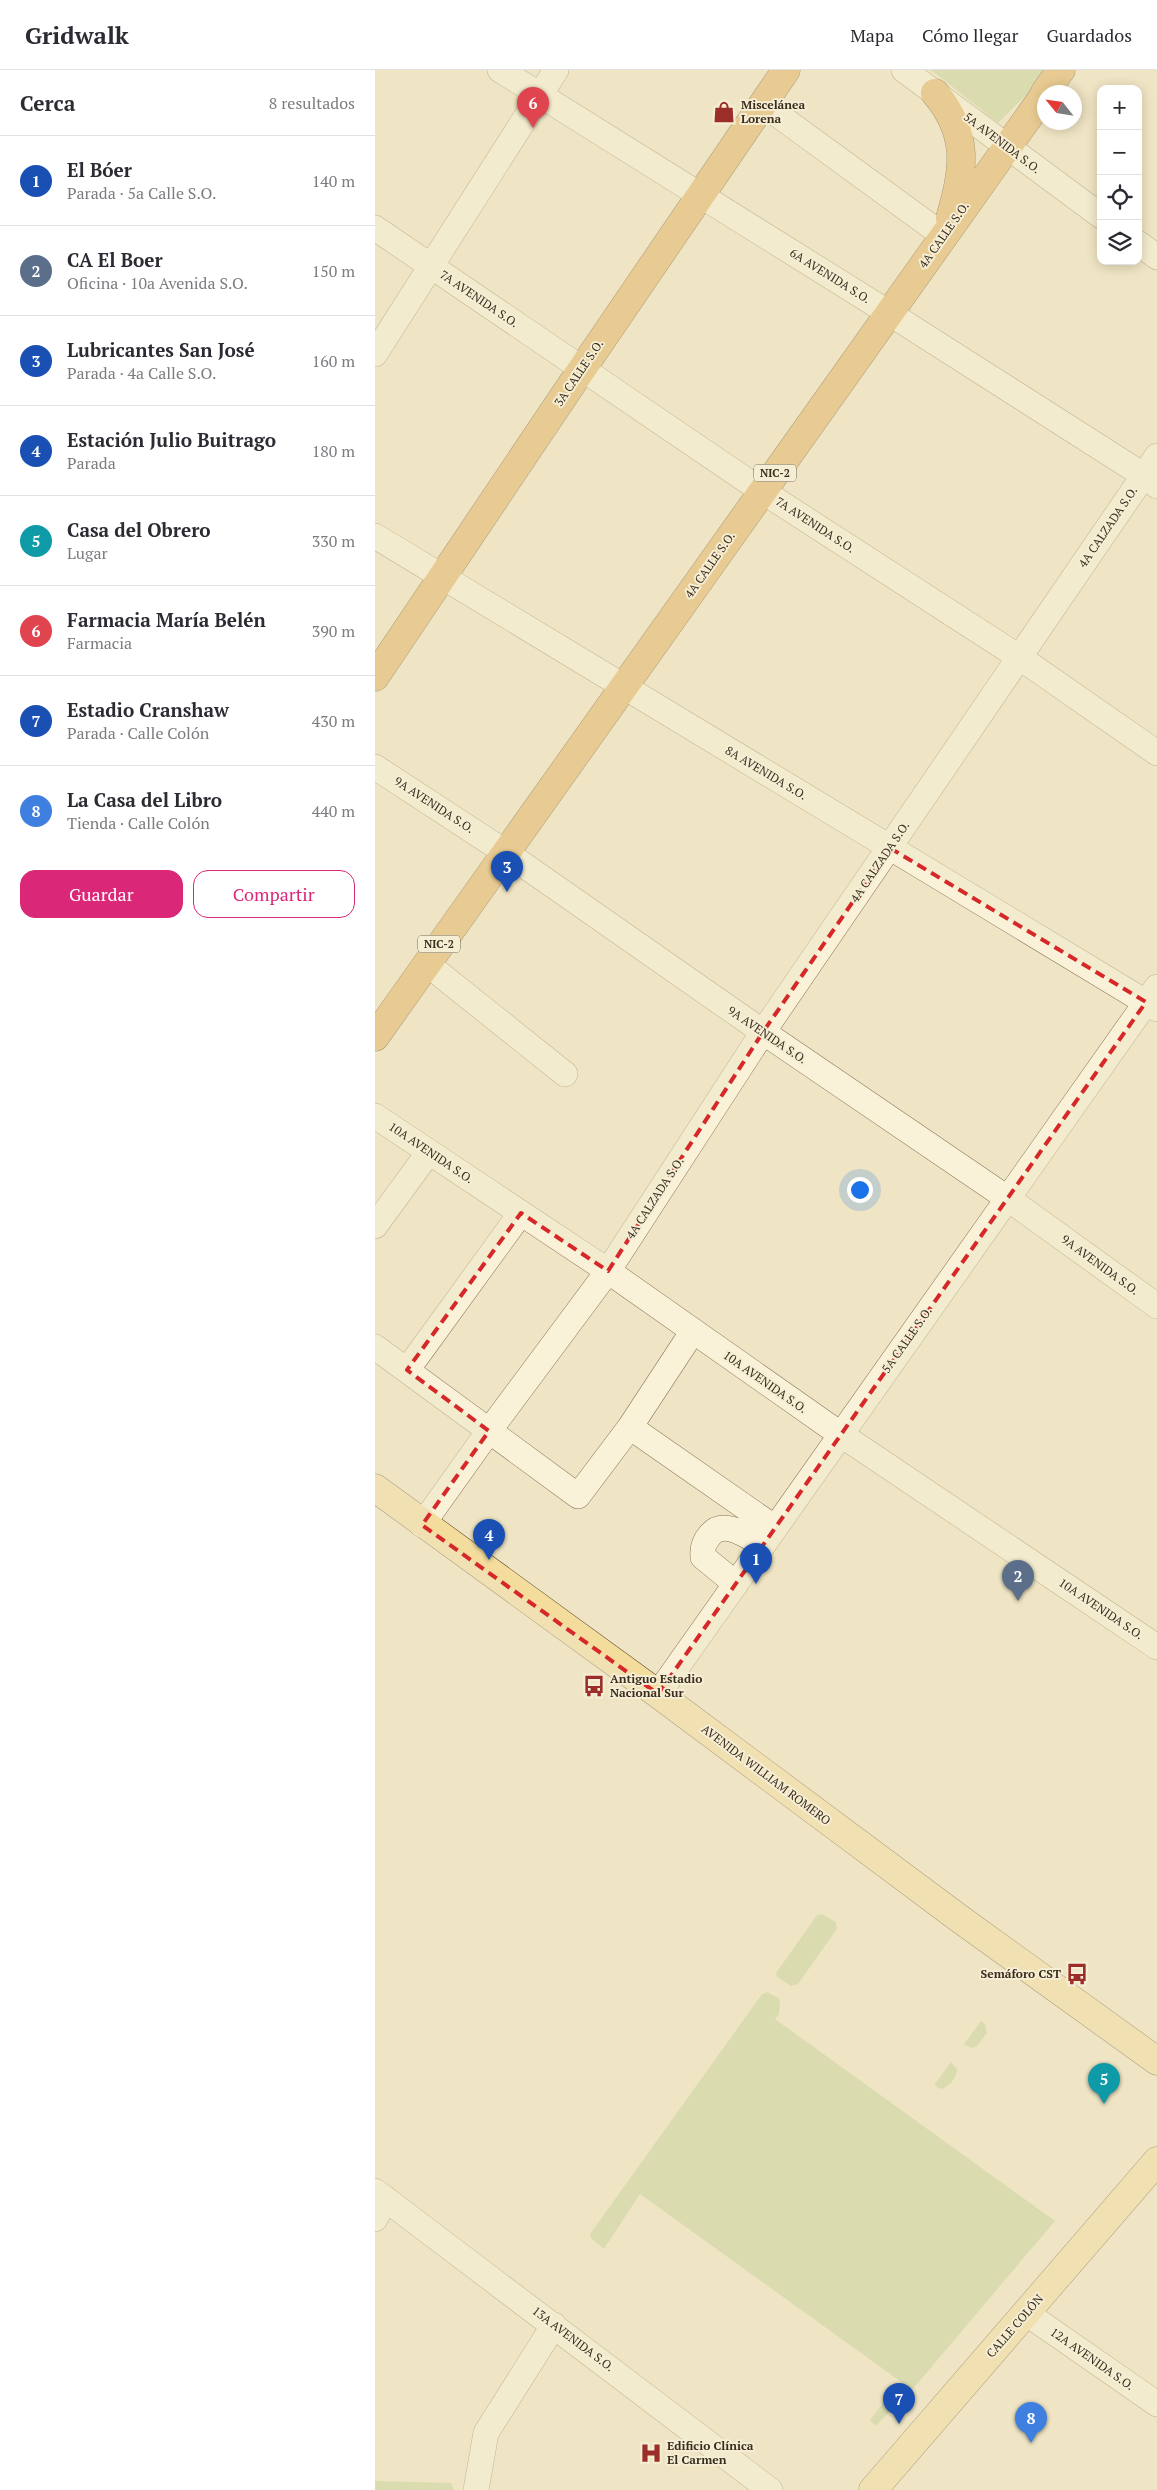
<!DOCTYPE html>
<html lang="es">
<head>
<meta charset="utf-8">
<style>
	body { margin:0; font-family:"PT Serif",serif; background:#f2f2f3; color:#2b2b33 }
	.controls { position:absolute; right:15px; top:15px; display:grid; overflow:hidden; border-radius:10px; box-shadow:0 2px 12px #0003 }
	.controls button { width:45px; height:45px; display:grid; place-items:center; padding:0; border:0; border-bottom:1px solid #e1e1e2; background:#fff; color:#2b2b33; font:25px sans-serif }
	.compass { position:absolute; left:662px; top:15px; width:45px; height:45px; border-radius:50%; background:#fff; box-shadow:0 2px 12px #0003; rotate:300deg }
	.you { position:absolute; left:484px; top:1119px; width:18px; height:18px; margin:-12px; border:4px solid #fff; border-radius:50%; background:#1a73e8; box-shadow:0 0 0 8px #1a73e833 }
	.badge { display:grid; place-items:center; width:32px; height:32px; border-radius:50%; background:#db2777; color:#fff; font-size:16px; font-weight:700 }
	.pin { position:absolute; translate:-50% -41px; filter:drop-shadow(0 1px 2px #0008) }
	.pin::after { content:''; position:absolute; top:26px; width:18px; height:15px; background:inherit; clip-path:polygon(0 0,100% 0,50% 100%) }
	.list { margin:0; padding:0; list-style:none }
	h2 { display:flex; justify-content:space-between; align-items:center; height:65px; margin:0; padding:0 20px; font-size:21px }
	h2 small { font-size:16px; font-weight:400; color:#7c7c81 }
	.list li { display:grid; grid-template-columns:32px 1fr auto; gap:15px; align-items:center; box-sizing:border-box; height:90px; padding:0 20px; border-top:1px solid #e1e1e2 }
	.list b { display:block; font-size:19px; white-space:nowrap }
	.list p { margin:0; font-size:16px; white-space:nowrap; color:#7c7c81 }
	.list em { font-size:16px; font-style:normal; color:#7c7c81 }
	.actions { display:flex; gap:10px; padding:15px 20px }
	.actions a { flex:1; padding:11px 0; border:1px solid #db2777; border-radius:15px; text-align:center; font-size:18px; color:#db2777 }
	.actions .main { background:#db2777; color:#fff }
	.icon { flex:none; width:28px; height:28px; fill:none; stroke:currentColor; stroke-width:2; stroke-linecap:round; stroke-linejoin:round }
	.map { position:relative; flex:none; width:782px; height:2420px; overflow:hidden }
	header { display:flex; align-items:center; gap:30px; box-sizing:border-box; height:70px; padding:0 25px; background:#fff; border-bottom:1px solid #e1e1e2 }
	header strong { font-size:24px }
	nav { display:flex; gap:28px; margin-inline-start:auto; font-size:18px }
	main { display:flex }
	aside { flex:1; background:#fff }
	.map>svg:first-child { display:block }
</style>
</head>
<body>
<header>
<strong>Gridwalk</strong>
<nav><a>Mapa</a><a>Cómo llegar</a><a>Guardados</a></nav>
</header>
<main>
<aside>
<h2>Cerca<small>8 resultados</small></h2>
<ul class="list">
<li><span class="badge" style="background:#1a4fb4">1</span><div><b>El Bóer</b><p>Parada · 5a Calle S.O.</p></div><em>140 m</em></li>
<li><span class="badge" style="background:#5c6f8a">2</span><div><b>CA El Boer</b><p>Oficina · 10a Avenida S.O.</p></div><em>150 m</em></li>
<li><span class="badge" style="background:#1a4fb4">3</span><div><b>Lubricantes San José</b><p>Parada · 4a Calle S.O.</p></div><em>160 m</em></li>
<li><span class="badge" style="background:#1a4fb4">4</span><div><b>Estación Julio Buitrago</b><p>Parada</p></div><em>180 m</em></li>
<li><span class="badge" style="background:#0f9aa8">5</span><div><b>Casa del Obrero</b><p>Lugar</p></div><em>330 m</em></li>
<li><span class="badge" style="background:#e0444e">6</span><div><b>Farmacia María Belén</b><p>Farmacia</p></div><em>390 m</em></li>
<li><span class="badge" style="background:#1a4fb4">7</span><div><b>Estadio Cranshaw</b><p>Parada · Calle Colón</p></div><em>430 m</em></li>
<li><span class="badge" style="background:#3f7fe0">8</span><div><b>La Casa del Libro</b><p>Tienda · Calle Colón</p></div><em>440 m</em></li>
</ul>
<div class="actions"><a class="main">Guardar</a><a>Compartir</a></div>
</aside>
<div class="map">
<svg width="782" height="2420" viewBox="0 0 782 2420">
	<rect width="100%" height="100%" fill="#efe5c4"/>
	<!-- green -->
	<path fill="#c4ce98" d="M556,0H676L623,53Z
		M447,1844L461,1852L462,1859L423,1914L416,1916L402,1907L401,1903L442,1845Z
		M392,1922L405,1929L404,1944L400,1949L680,2151L521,2339L518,2338L501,2356L495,2350L508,2333L513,2336L529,2314L265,2124L229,2179L216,2168L215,2164L387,1924Z
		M606,1951L610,1954L612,1963L602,1976L596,1978L589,1974Z
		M576,1992L582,1999C582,2008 574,2017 566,2019L559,2015Z
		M0,2411L76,2413L79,2420H0Z"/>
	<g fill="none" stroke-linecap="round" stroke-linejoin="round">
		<!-- minor casing -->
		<g stroke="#8a765a" stroke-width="26">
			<path id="minor" d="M125,0L514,243L768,405L782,416
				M529,0L726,146
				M388,34L569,166
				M0,158L387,421L644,587L782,683
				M763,173L782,187
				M0,284L181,0
				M0,466L782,939
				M0,697L130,782L388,962L632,1128L782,1236
				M51,893L190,1004
				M0,1046L233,1201L465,1364L782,1577
				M0,1156L54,1082
				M0,1277L203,1426L255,1357L318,1261
				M32,1300L146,1143
				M255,1357L400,1458
				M47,1455L114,1361L233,1201L388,962L782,386
				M361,1514L328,1487C327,1478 329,1472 335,1465C349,1448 373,1467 388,1475
				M283,1624L782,917
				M0,2121L395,2420
				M0,2149L11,2129
				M651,2243L782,2334
				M101,2420L111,2363L179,2255"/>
		</g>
		<!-- major casing -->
		<g stroke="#58442e" stroke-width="29">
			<path id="major" d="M0,1418L283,1624L585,1849L782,1991
				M498,2420L782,2091"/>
		</g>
		<!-- highway casing -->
		<g stroke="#58442e" stroke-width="29">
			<path id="highway" d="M670,22L686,0
				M560,23C594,63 590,99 575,148
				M0,607L207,299L411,0
				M0,967L670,24"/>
		</g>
		<!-- minor -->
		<use href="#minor" stroke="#f9f1d8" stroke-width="25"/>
		<!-- major -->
		<use href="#major" stroke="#f3dc9c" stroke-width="28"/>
		<!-- highway -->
		<use href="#highway" stroke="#e0aa54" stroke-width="28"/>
	</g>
	<!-- marked area -->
	<path d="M0 0H782V2420H0ZM515,778L771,932L283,1624L47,1455L114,1361L32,1300L146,1143L233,1201L388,962Z" fill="#efe5c4" fill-opacity=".55" fill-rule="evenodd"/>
	<path fill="none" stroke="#d62828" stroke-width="4" stroke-dasharray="10 6" stroke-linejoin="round" d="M515,778L771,932L283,1624L47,1455L114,1361L32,1300L146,1143L233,1201L388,962Z"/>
	<!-- icons -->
	<defs>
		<g id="shop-bare" transform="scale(1.725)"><path d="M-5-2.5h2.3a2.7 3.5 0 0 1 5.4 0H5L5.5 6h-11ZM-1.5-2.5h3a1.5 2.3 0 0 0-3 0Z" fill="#9b2e29" stroke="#f6eed4" stroke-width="2.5" paint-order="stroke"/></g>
		<g id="bus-bare" transform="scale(1.725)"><path d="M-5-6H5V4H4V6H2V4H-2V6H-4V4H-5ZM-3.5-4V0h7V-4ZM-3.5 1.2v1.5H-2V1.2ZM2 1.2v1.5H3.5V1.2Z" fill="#9b2e29" stroke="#f6eed4" stroke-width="2.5" paint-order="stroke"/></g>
		<g id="hospital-bare" transform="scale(1.725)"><path d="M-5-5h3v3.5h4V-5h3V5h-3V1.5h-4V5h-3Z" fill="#9b2e29" stroke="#f6eed4" stroke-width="2.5" paint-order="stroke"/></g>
	</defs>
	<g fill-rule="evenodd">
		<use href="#shop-bare" x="349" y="42"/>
		<use href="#bus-bare" x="219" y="1616"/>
		<use href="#bus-bare" x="702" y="1904"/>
		<use href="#hospital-bare" x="276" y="2383"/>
	</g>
	<g text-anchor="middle" stroke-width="4" stroke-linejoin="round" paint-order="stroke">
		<!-- shield labels -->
		<g fill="#f6eed4" stroke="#726755" stroke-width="1">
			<rect x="379" y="394.5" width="42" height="17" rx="4"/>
			<rect x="43" y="865.5" width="42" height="17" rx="4"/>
		</g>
		<g font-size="11" font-weight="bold" fill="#3a2d1e">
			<text x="400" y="407">NIC-2</text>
			<text x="64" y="878">NIC-2</text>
		</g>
		<!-- poi labels -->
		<g font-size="12" font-weight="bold" fill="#3a2d1e" stroke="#f6eed4" text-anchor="start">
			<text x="366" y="39">Miscelánea<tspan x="366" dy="14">Lorena</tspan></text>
			<text x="235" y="1613">Antiguo Estadio<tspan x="235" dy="14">Nacional Sur</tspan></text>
			<text x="686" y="1908" text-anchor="end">Semáforo CST</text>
			<text x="292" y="2380">Edificio Clínica<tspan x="292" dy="14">El Carmen</tspan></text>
		</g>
		<!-- street labels -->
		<g font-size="12" fill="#3a2d1e" stroke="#f6eed4">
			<text transform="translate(627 73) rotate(37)" y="4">5A AVENIDA S.O.</text>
			<text transform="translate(569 165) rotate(-55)" y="4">4A CALLE S.O.</text>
			<text transform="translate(455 206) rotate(32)" y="4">6A AVENIDA S.O.</text>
			<text transform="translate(104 229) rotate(34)" y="4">7A AVENIDA S.O.</text>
			<text transform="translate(204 303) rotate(-56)" y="4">3A CALLE S.O.</text>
			<text transform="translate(440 455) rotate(33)" y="4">7A AVENIDA S.O.</text>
			<text transform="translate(733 457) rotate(-56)" y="4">4A CALZADA S.O.</text>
			<text transform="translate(335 495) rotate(-55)" y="4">4A CALLE S.O.</text>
			<text transform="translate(391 703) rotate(31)" y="4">8A AVENIDA S.O.</text>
			<text transform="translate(59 735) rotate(33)" y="4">9A AVENIDA S.O.</text>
			<text transform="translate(505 792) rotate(-56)" y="4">4A CALZADA S.O.</text>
			<text transform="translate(392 965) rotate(34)" y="4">9A AVENIDA S.O.</text>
			<text transform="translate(56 1083) rotate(34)" y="4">10A AVENIDA S.O.</text>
			<text transform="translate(280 1128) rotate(-57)" y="4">4A CALZADA S.O.</text>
			<text transform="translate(725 1195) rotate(36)" y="4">9A AVENIDA S.O.</text>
			<text transform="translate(532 1270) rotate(-55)" y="4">5A CALLE S.O.</text>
			<text transform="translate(390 1312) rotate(35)" y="4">10A AVENIDA S.O.</text>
			<text transform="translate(726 1539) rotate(34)" y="4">10A AVENIDA S.O.</text>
			<text transform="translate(391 1705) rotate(37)" y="4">AVENIDA WILLIAM ROMERO</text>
			<text transform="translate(640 2256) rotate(-49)" y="4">CALLE COLÓN</text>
			<text transform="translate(198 2269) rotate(37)" y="4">13A AVENIDA S.O.</text>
			<text transform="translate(717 2289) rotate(35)" y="4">12A AVENIDA S.O.</text>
		</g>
	</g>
</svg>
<div class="controls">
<button>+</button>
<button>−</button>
<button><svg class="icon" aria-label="locate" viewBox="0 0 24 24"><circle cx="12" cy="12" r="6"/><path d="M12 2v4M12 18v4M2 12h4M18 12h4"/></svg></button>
<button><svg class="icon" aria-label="layers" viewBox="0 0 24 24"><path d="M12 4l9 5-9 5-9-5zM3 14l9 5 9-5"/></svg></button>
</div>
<svg class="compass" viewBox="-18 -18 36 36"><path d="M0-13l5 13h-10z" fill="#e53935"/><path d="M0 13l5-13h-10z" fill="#7c7c81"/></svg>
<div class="you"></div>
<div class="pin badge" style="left:381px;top:1514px;background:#1a4fb4">1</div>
<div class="pin badge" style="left:643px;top:1531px;background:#5c6f8a">2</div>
<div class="pin badge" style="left:132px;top:822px;background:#1a4fb4">3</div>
<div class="pin badge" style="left:114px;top:1490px;background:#1a4fb4">4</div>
<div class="pin badge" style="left:729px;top:2034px;background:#0f9aa8">5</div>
<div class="pin badge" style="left:158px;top:58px;background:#e0444e">6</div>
<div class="pin badge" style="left:524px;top:2354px;background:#1a4fb4">7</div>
<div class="pin badge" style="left:656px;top:2373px;background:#3f7fe0">8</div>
</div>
</main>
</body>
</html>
